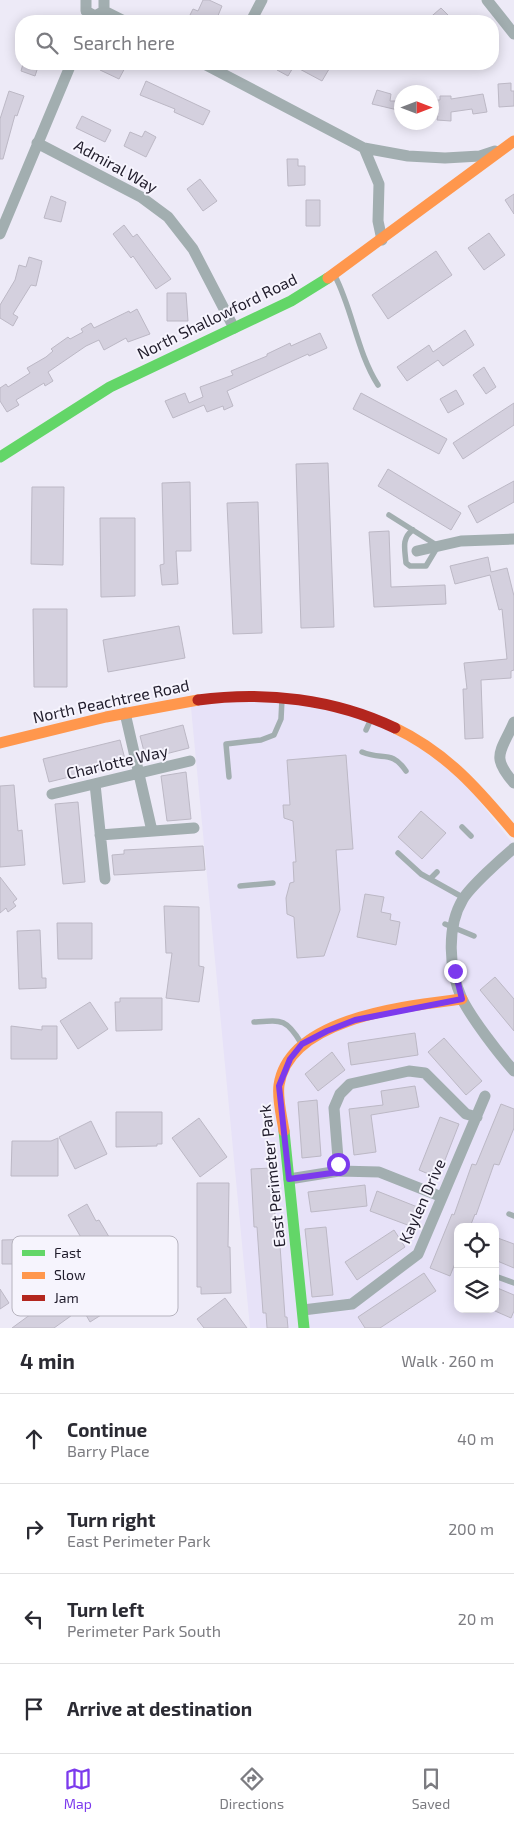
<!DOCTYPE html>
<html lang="en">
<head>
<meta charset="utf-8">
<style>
	body { margin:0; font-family:"Exo 2",sans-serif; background:#f7f7f7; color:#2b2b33 }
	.controls { position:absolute; right:15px; bottom:15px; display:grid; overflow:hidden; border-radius:10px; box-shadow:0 2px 12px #0003 }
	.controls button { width:45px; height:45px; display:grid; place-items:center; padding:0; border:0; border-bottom:1px solid #e1e1e2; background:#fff; color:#2b2b33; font:25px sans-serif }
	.compass { position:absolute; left:394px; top:85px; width:45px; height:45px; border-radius:50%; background:#fff; box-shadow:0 2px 12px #0003; rotate:90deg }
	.stop { position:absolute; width:15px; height:15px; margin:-11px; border:4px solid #7c3aed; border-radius:50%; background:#fff }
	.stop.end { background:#7c3aed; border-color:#fff; box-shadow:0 1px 5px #0008 }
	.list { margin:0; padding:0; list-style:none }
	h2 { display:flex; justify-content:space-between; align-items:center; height:65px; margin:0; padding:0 20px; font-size:21px }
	h2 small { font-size:16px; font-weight:400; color:#7c7c81 }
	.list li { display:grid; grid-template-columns:32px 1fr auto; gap:15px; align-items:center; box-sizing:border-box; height:90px; padding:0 20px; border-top:1px solid #e1e1e2 }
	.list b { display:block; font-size:19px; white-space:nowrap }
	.list p { margin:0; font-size:16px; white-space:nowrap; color:#7c7c81 }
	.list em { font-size:16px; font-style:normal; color:#7c7c81 }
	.icon { flex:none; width:28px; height:28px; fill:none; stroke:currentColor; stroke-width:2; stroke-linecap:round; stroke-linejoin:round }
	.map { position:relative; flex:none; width:514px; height:1328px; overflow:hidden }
	.search { position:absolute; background:#fff; box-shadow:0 2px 12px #0003; left:15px; right:15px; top:15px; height:55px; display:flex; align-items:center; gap:12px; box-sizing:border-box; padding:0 18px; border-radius:20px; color:#7c7c81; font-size:19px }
	.sheet { height:425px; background:#fff }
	nav { display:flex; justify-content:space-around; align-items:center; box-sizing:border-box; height:70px; border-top:1px solid #e1e1e2; background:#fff; font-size:14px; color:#7c7c81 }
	nav a { display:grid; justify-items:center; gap:2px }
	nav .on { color:#7c3aed }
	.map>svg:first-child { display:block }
</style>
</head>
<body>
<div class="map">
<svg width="514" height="1328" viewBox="0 0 514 1328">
	<rect width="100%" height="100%" fill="#edeaf7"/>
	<!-- built -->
	<path fill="#e7e2f8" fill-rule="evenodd" d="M190,697L363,708L460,777L514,845V1328H250ZM458,1227H495V1309H458Z"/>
	<!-- building -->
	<path fill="#d4d0de" stroke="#bcb8c5" d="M203,0H209L222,6L217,18L213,17L210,21H187L193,9L198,11Z
		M441,8L454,21H426Z
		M23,64H39L35,76L21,71Z
		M103,64H127L119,79L100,70Z
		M280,64H332L322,81L294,66L288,76L277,70Z
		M146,81L210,111L203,125L174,112L175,109L140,95Z
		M511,83V91H514V106L499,107L498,84Z
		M377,90L391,94L390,101H402V111L372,104Z
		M9,91L24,96L17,116L15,115L3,159H0V119Z
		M483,94L487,112L473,114L472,109L451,112V121L437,120L438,116H432V100H440V96H451V99Z
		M82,116L111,130L105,142L76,128Z
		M145,131L156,137L146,157L124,146L130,132L142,137Z
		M287,159H298V166H305V185L288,186Z
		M200,179L217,201L203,211L187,189Z
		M514,194V214L505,200Z
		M51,196L66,202L61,222L44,218Z
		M306,200H320V226H306Z
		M124,225L133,237L137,234L171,279L156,289L133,256L131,258L113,234Z
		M489,233L505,255L484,270L468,248Z
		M436,251L452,275L388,319L372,295Z
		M29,257L42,261L36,286L31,285L13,314L18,317L13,326L0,318V305L15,280L19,265L26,267Z
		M167,293H186L188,321H167Z
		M137,309L150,334L128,342L126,338L104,350L99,340L86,346L48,372L53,381L45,386L44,383L16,400L19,405L7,412L0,401V388L6,384L8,387L30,373L27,368L46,357L53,351L51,349L68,337L70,339L83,332L81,329L91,323L94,328L129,311L130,313Z
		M465,330L474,345L443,366L438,360L407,381L397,367L429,345L433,352Z
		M320,333L327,348L309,356L308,354L227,391L233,406L224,410L223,406L207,412L204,405L173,418L165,401L185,393L189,403L203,397L200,387L233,375L231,371L267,356V354L290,343L291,346Z
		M484,367L496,387L486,394L473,375Z
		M456,390L464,404L448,413L440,399Z
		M361,393L447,439L439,454L353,409Z
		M514,403V425L463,459L453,443Z
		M328,463L334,627L301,628L296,464Z
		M388,469L461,513L451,530L378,486Z
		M514,481V502L477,523L468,506Z
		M190,482L191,551H176L178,584L162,585L160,565L164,564L162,483Z
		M32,487H64L63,565L31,564Z
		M258,502L262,633L233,634L227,503Z
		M100,518H135V596L101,597Z
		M389,531L391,587L445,585L446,604L374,607L369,532Z
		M488,557L491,572L507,568L514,596V670L511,671V678L481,680L483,738L465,739L463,689H467L464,663L507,659L502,609L499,610L490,575L455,584L450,566Z
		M33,609H67V687H34Z
		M179,626L185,658L108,672L103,640Z
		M183,725L189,748L146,759L140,736Z
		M120,740L126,763L49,782L43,759Z
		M346,755L353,849L336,850L340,910L324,956L297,958L294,917L287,914L286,898L290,883L294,882L293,862H296L293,821L284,818L283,805H290L287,760Z
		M186,772L191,819L167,821L161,776Z
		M14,785L18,831L22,830L25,865L0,867V786Z
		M78,802L85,882L63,884L55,804Z
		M421,811L446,833L422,859L398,837Z
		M203,846L205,870L114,875L112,855L124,854V850Z
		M0,877L17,899L13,902L16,906L8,912L6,908L0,913Z
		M365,894L384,897L381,912L391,914L390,920L400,922L396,945L357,937Z
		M164,906L199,907V966L204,967L199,1002L166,998L172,953H166Z
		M57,923H92V959H58Z
		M40,930L42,978H46V988L19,989L17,931Z
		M495,977L514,999V1031L480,990Z
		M120,998H162V1030L116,1031L115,1002H120Z
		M90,1002L108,1029L78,1049L60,1021Z
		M11,1026L42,1030V1026H57V1059H11Z
		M415,1033L418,1055L351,1065L348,1043Z
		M444,1038L482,1081L466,1095L428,1052Z
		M332,1052L345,1070L318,1091L305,1074Z
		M415,1086L419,1107L371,1115L376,1152L354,1155L349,1109L383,1105L381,1091Z
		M317,1100L321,1156L302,1158L298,1102Z
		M501,1104L514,1109V1128L499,1165L494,1164L476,1215L475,1214L470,1227H458V1256L450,1276L430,1268L452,1214L454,1215L472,1164L476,1165Z
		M116,1112H162V1144H157V1146L116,1147Z
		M440,1117L459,1124L438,1178L419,1170Z
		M199,1118L227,1157L200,1177L172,1138Z
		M91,1121L107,1154L75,1169L59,1137Z
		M58,1138V1176H11L12,1141H51Z
		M272,1168L276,1231H279L285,1317H287L288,1328H267L266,1313H263L257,1227H254L251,1169Z
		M197,1183H229L228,1247H230L231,1293L201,1294V1287H197Z
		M365,1185L367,1206L311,1212L308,1192Z
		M377,1191L420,1208L413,1227L370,1211Z
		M87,1204L96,1221L99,1220L118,1252L97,1265L68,1215Z
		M326,1227L333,1295L312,1297L305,1229Z
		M394,1230L405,1247L357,1280L345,1262Z
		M495,1237L514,1244V1268L495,1260Z
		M39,1239V1243L61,1242V1264H2V1240Z
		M126,1271L139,1291L90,1322L82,1308L54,1328H12L57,1295L65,1307Z
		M424,1273L436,1291L380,1328H365L358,1317Z
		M495,1287L514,1295V1311L511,1318L495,1311Z
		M0,1289L9,1303L0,1309Z
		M225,1298L247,1328H204L197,1319Z"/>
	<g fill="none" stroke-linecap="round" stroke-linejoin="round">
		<!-- lane -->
		<path stroke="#a2aeb0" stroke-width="5.5" d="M335,276C353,311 357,352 378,385
			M389,515L438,546L426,566H410L406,563C405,550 401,538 413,530
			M366,730L371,719
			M362,752C383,761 391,749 406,771
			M229,777L226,744L261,740L274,735L281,719L282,699
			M462,827L471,836
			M398,853L421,874L464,898
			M430,879L437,872
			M240,886L273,883
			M445,924L474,936
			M254,1022C281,1020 286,1018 301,1043
			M509,1214L514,1216
			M495,1276L514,1283"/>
		<!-- street -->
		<path stroke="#a2aeb0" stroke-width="11" d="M86,0V11L95,16L104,11V0
			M487,0L514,34
			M104,11L124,21
			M251,21L262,0
			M204,64L364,148L408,156L445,158L480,156L495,151
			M37,143L141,197L168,217L193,249L234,328
			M364,148L379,184L378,221L382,240
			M0,234L71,64
			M417,551L461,541L514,539
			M125,713L152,831
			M514,722C501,752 490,756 514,783
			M95,784L105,879
			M52,794L190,761
			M100,835L194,828
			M514,848C501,859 471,886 463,899C446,927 449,970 462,999C472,1019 499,1054 514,1071
			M339,1171L334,1108L340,1094L350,1084L409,1071L425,1073L466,1114L477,1117
			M289,1179L339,1171L379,1172L442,1197
			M303,1310L352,1304L418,1254L485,1096"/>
		<!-- fast -->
		<path stroke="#63d668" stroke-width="11" d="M0,457L110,387L291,301L328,278
			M284,1131L304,1328"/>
		<!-- slow -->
		<path stroke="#ff974d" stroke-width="11" d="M328,278L514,141
			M395,728C447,753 478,789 514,832
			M0,743L106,717L198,700
			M284,1131C282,1117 277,1099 279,1085C289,1017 408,1006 462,999"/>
		<!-- jam -->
		<path stroke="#b3261e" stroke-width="11" d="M198,700C265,691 334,699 395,728"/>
	</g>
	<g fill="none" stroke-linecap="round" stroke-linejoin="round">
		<!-- route -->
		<path stroke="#7c3aed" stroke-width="6" d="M338,1164L339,1172L289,1179L279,1086L290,1059L302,1044L327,1031L355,1020L462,999L455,971"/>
	</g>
	<g text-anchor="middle" stroke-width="4" stroke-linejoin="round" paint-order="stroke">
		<!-- street labels -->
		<g font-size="16" fill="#201c2b" stroke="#f6f4fd">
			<text transform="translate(116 166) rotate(29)" y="6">Admiral Way</text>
			<text transform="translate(217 316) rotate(-26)" y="6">North Shallowford Road</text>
			<text transform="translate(111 701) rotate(-12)" y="6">North Peachtree Road</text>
			<text transform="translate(117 762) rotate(-13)" y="6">Charlotte Way</text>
			<text transform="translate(272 1176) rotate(-96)" y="6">East Perimeter Park</text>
			<text transform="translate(422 1201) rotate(-66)" y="6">Kaylen Drive</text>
		</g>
	</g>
	<!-- legend -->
	<rect x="12" y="1236" width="166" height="80" rx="8" fill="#f6f4fd" stroke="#b6b3be" stroke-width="1"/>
	<rect x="22" y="1250" width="23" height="6" fill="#63d668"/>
	<rect x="22" y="1272" width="23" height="7" fill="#ff974d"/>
	<rect x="22" y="1295" width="23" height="6" fill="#b3261e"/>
	<g font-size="14" fill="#201c2b">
		<text x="54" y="1258">Fast</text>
		<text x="54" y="1280">Slow</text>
		<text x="54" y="1303">Jam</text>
	</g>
</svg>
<div class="controls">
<button><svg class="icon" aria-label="locate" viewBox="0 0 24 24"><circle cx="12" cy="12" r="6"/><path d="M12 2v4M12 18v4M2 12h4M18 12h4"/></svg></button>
<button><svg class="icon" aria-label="layers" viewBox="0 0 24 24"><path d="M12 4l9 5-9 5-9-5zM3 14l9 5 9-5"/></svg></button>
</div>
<svg class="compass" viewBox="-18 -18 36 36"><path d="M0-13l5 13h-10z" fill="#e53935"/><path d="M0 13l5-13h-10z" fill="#7c7c81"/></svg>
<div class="stop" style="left:338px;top:1164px"></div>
<div class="stop end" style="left:455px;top:971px"></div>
<div class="search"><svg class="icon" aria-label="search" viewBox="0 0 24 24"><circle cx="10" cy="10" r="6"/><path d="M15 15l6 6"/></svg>Search here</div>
</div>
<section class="sheet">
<h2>4 min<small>Walk · 260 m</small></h2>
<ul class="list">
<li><svg class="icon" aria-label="ahead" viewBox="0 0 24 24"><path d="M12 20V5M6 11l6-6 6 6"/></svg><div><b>Continue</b><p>Barry Place</p></div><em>40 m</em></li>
<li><svg class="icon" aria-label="right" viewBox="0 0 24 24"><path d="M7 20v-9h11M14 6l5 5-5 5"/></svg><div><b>Turn right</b><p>East Perimeter Park</p></div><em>200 m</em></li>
<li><svg class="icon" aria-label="left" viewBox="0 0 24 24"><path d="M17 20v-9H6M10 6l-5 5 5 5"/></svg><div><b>Turn left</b><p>Perimeter Park South</p></div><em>20 m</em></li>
<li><svg class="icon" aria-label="arrive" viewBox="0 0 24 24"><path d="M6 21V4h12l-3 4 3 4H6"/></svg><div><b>Arrive at destination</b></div></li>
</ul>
</section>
<nav>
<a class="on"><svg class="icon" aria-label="map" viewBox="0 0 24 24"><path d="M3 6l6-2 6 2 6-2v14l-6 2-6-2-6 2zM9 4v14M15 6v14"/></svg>Map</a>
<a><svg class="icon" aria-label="directions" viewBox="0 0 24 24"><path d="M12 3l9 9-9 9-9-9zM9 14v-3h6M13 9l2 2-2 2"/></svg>Directions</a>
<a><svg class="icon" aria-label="saved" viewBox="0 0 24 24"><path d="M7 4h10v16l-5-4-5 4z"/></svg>Saved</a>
</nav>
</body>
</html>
